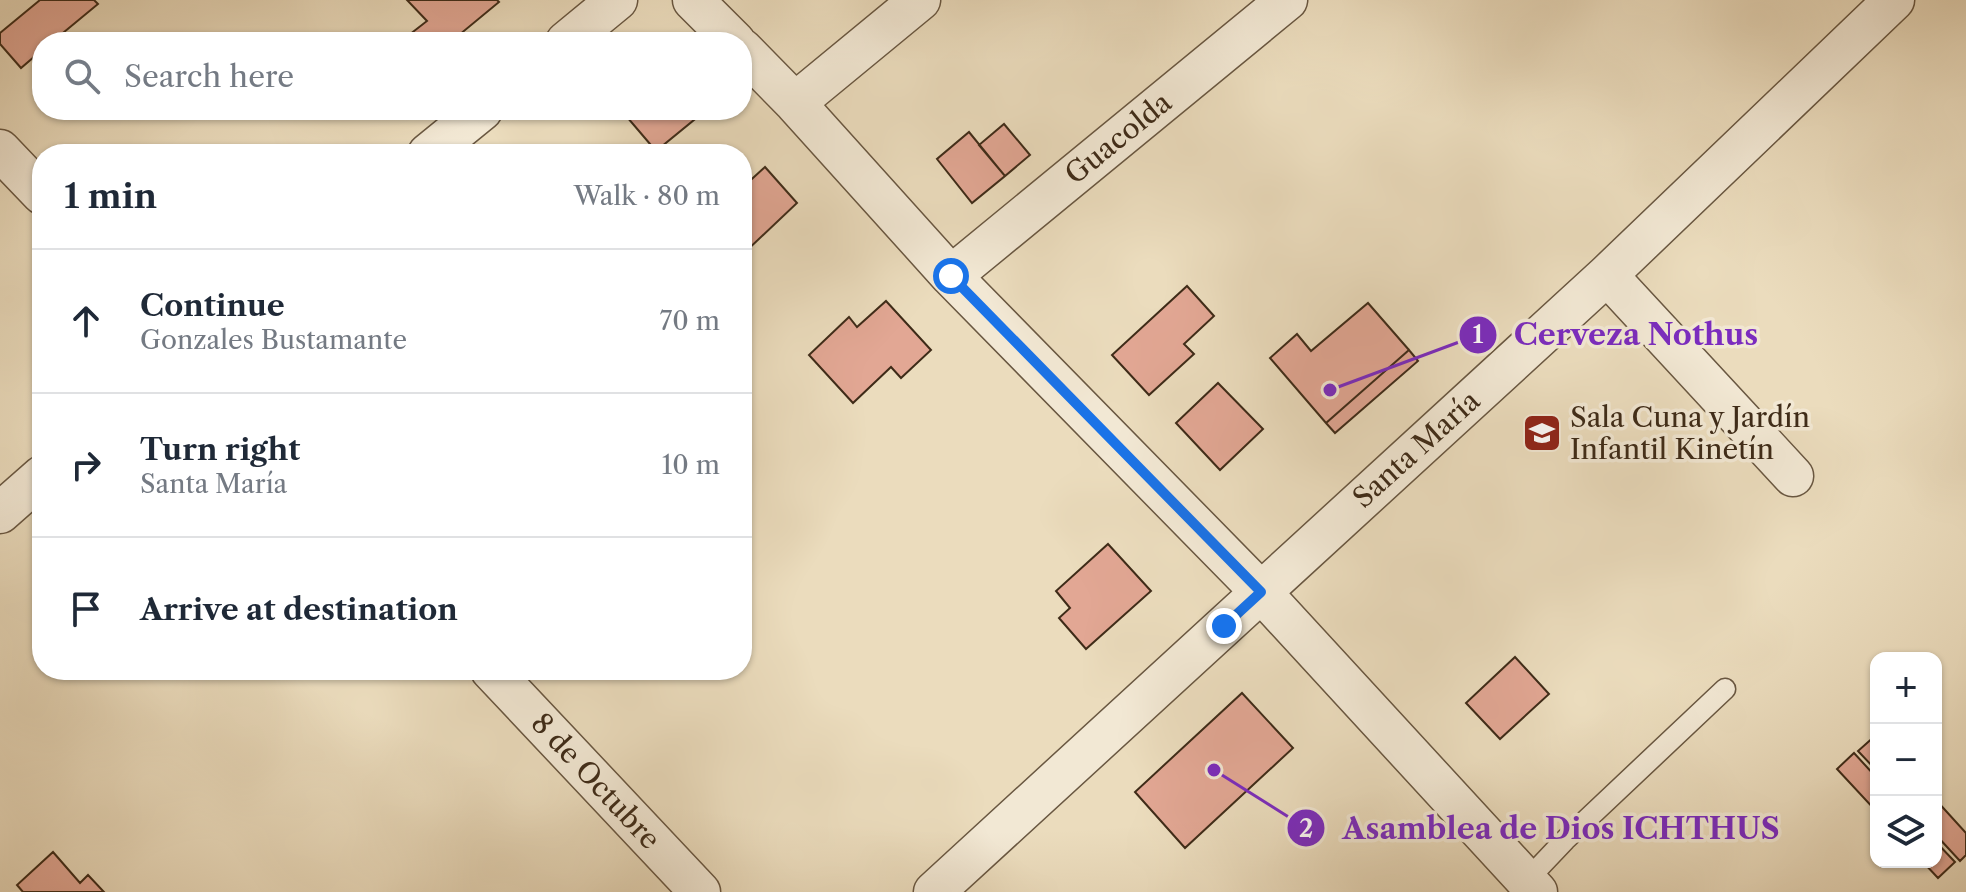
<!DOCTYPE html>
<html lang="en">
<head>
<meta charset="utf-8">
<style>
	body { margin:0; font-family:"Libre Caslon Text",serif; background:#f6f6f7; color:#1f2937 }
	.controls { position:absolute; right:24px; bottom:24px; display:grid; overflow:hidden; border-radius:16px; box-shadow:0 2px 6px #0004 }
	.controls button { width:72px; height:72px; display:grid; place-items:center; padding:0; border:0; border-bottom:2px solid #e0e1e3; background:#fff; color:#1f2937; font:40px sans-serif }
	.stop { position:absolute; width:24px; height:24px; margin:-18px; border:6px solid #1a73e8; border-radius:50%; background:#fff }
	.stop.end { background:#1a73e8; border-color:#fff; box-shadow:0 2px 8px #0008 }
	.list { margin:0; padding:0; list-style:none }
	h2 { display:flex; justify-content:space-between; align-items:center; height:104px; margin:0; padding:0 32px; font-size:34px }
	h2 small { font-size:26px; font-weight:400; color:#747a83 }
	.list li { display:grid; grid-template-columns:52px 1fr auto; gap:24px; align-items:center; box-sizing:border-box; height:144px; padding:0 32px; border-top:2px solid #e0e1e3 }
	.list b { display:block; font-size:30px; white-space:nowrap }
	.list p { margin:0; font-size:26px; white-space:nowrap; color:#747a83 }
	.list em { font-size:26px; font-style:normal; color:#747a83 }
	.icon { flex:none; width:44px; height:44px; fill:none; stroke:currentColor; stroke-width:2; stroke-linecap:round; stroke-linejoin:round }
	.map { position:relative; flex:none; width:1966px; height:892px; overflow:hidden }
	.search { position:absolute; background:#fff; box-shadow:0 2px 6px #0004; left:32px; top:32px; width:720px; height:88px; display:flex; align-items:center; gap:20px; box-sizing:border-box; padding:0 28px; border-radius:32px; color:#747a83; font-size:30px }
	.panel { position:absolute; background:#fff; box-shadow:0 2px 6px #0004; left:32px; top:144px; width:720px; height:536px; border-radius:32px }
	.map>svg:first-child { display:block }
</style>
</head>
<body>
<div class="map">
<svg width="1966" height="892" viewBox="0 0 1966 892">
	<rect width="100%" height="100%" fill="#ebdcbd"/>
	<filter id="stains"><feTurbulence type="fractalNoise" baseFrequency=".0025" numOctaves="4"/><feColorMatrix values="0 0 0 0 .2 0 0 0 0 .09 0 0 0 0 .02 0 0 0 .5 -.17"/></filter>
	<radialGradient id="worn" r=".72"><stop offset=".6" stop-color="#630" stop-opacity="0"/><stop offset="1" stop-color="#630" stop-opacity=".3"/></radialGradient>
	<!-- building -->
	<path fill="#e2a794" stroke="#3e2b18" stroke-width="2" d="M40,0H94L98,4L52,42H42V50L21,68L0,44V33Z
		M407,0H497L499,2L459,35L465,42H400L427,21Z
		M621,110H696L700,115L656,151Z
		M1004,124L1030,155L1005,176L979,145Z
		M969,132L1005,176L972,203L937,159Z
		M765,167L797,203L742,255V188Z
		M1187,286L1214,316L1184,344L1194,354L1149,395L1112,355Z
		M886,301L931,350L901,378L891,367L853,403L809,355L849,317L857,327Z
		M1368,303L1409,350L1326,423L1270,358L1297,334L1311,351Z
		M1409,350L1418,361L1335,433L1326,423Z
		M1218,383L1263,429L1220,470L1176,423Z
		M1108,544L1151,591L1086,649L1059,618L1070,608L1056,591Z
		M1515,657L1549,694L1500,739L1466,703Z
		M1242,693L1293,748L1185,848L1135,792Z
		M1876,735V770L1858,751Z
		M1854,753L1876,777V811L1837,769Z
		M1936,800L1966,833V855L1960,861L1936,835Z
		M1936,842L1955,862L1938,878L1923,862H1936Z
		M53,852L80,883L88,875L104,892H23L17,885Z"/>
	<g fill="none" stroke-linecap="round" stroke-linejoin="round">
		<!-- lane casing -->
		<g stroke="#695741" stroke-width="23">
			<path id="lane" d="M1527,880L1565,840L1725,689"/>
		</g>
		<!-- street casing -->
		<g stroke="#695741" stroke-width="43">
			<path id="street" d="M693,0L735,42
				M566,42L617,0
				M742,49L795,103L951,276L1261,592L1537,892
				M795,103L920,0
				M0,150L42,194
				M428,154L482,110
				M1607,275L1793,476
				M951,276L1287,0
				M0,513L42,476
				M491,670L700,892
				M934,892L1607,275L1894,0"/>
		</g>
		<!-- lane -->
		<use href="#lane" stroke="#f2e8d4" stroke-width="20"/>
		<!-- street -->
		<use href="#street" stroke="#f2e8d4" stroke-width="40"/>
	</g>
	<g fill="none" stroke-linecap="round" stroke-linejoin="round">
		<!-- route -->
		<path stroke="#1a73e8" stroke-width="10" d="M951,276L1261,592L1224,626"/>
	</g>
	<!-- icons -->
	<defs>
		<g id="school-square" transform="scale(2)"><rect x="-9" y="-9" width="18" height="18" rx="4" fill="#8f2418" stroke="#f2e8d4"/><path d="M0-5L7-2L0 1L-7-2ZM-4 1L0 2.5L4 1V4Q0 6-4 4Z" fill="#fff"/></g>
	</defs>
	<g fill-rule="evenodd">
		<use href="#school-square" x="1542" y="433"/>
	</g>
	<g text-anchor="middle" stroke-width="7" stroke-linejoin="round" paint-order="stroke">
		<!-- street labels -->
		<g font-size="28" fill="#3e2b18" stroke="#f2e8d4">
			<text transform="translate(1118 138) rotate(-39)" y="10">Guacolda</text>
			<text transform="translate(1416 449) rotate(-42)" y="10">Santa María</text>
			<text transform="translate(596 781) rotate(47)" y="10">8 de Octubre</text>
		</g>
		<!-- poi labels -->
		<g font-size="28" fill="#3e2b18" stroke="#f2e8d4" text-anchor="start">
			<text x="1570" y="427">Sala Cuna y Jardín<tspan x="1570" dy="32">Infantil Kinetín</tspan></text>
		</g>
	</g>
	<!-- callouts -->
	<path fill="none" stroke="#7b2cbf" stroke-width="3" d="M1330 390L1478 335M1214 770L1306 828"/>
	<g fill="#7b2cbf" stroke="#f2e8d4" stroke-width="3">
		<circle cx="1330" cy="390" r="8"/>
		<circle cx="1214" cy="770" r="8"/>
		<circle cx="1478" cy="335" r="20"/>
		<circle cx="1306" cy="828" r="20"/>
	</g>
	<g font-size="24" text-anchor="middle" font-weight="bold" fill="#fff">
		<text x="1478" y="343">1</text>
		<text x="1306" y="837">2</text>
	</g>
	<g font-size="30" text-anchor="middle" font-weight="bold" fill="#7b2cbf" stroke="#f2e8d4" stroke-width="7" stroke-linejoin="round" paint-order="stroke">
		<text x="1636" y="345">Cerveza Nothus</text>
		<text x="1561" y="839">Asamblea de Dios ICHTHUS</text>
	</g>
	<rect width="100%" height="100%" filter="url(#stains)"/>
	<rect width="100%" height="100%" fill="url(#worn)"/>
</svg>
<div class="controls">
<button>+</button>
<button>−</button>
<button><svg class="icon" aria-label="layers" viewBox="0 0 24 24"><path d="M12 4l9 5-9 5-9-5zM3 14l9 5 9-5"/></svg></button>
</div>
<div class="stop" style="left:951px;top:276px"></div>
<div class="stop end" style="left:1224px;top:626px"></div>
<div class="search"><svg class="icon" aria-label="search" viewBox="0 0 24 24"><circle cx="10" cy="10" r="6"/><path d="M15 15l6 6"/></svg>Search here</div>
<section class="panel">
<h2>1 min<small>Walk · 80 m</small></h2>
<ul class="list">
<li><svg class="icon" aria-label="ahead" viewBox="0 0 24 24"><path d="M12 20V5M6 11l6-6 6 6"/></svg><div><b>Continue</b><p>Gonzales Bustamante</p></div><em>70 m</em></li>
<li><svg class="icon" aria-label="right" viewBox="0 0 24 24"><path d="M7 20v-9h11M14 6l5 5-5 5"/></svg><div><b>Turn right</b><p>Santa María</p></div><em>10 m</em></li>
<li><svg class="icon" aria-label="arrive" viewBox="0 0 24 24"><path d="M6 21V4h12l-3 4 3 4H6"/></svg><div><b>Arrive at destination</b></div></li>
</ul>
</section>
</div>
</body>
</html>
